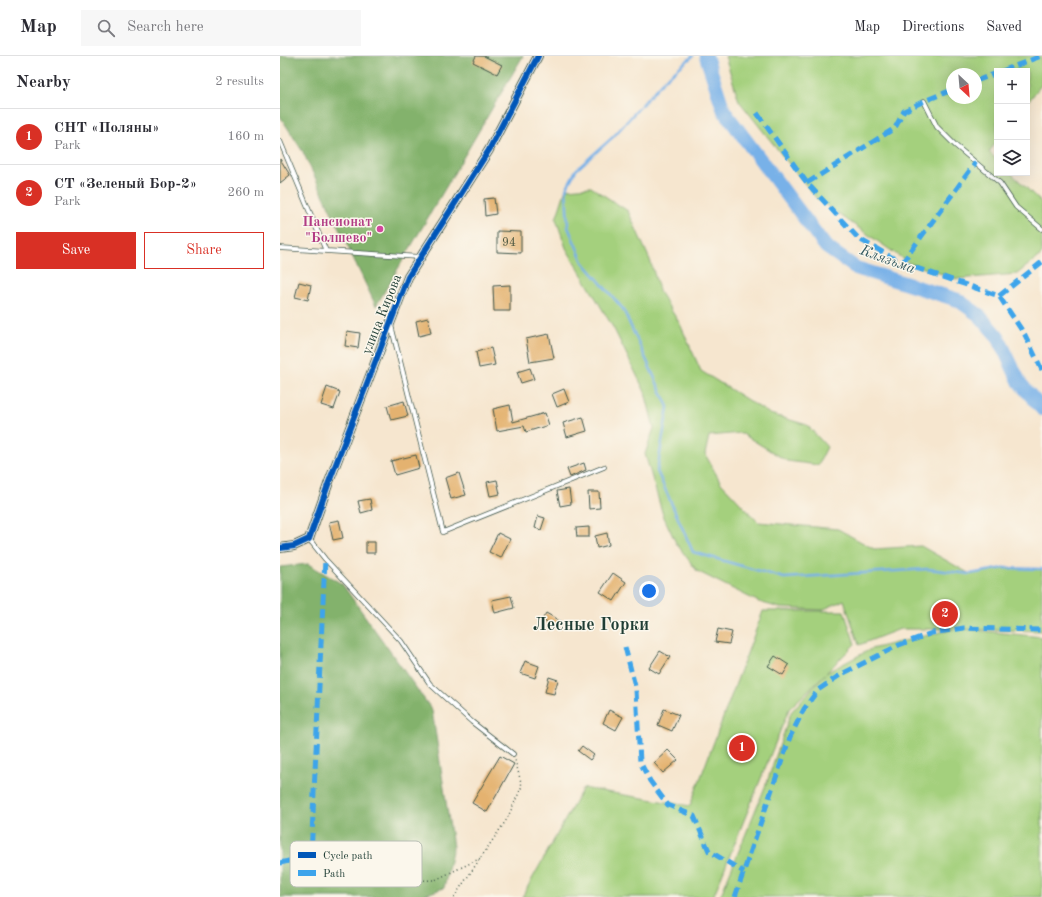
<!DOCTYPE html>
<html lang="en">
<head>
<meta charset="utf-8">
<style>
	body { margin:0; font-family:"Old Standard TT",serif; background:#f7f7f7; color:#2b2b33 }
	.controls { position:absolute; right:12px; top:12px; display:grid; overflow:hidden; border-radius:0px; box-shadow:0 4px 16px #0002 }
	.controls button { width:36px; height:36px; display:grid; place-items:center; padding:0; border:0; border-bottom:1px solid #e1e1e2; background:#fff; color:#2b2b33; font:20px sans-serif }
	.compass { position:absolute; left:666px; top:12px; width:36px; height:36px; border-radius:50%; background:#fff; box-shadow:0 4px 16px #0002; rotate:154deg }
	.you { position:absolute; left:369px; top:535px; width:14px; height:14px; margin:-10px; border:3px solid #fff; border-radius:50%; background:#1a73e8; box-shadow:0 0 0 6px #1a73e833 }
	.badge { display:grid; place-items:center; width:26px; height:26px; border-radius:50%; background:#d93025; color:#fff; font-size:13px; font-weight:700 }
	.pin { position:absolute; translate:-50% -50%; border:2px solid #fff; box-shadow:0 1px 4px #0006 }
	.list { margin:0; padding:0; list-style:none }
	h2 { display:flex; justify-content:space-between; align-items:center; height:52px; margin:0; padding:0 16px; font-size:17px }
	h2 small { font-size:13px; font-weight:400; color:#7c7c81 }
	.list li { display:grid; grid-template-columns:26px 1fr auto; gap:12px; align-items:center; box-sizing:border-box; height:56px; padding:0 16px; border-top:1px solid #e1e1e2 }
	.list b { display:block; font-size:15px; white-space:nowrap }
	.list p { margin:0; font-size:13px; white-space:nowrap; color:#7c7c81 }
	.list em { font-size:13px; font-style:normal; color:#7c7c81 }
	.actions { display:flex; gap:8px; padding:12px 16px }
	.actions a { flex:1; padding:9px 0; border:1px solid #d93025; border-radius:0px; text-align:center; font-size:14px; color:#d93025 }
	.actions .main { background:#d93025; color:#fff }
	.icon { flex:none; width:22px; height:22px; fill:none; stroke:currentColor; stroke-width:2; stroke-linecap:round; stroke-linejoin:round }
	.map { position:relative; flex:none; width:762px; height:841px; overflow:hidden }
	header { display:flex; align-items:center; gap:24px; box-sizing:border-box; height:56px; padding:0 20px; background:#fff; border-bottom:1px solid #e1e1e2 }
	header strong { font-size:19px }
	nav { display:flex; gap:22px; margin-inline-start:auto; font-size:14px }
	.search { width:280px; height:36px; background:#f7f7f7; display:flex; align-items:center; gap:10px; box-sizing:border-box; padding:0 14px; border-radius:0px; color:#7c7c81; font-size:15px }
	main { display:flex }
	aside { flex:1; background:#fff }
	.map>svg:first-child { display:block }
</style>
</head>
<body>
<header>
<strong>Map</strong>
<div class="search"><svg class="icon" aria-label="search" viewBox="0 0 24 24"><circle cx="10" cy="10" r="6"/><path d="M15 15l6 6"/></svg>Search here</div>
<nav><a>Map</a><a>Directions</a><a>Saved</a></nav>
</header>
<main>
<aside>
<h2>Nearby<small>2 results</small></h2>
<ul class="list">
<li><span class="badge">1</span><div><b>СНТ «Поляны»</b><p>Park</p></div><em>160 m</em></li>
<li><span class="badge">2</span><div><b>СТ «Зеленый Бор-2»</b><p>Park</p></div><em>260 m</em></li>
</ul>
<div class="actions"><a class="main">Save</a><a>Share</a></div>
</aside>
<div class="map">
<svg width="762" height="841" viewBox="0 0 762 841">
	<rect width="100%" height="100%" fill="#fbf7ec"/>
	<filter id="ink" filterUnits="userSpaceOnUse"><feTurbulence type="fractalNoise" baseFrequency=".025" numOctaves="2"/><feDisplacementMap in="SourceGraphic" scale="8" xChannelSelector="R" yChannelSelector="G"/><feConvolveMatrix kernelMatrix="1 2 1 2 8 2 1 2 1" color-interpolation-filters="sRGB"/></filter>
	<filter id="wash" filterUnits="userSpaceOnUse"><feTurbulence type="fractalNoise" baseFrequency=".012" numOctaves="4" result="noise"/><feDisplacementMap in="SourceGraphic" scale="16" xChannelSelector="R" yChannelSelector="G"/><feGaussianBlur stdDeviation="0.9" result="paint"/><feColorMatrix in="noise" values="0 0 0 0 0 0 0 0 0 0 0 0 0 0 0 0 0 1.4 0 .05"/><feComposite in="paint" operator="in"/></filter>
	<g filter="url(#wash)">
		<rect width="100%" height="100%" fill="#f6e6cf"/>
		<!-- green -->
		<path fill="#a4d07d" stroke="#628658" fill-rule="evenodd" d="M445,0H762V28L747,47V15H717V85L709,96L717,104V117H731L762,147V198L737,218L677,223L629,207L537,143L459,45ZM672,18H696V42H672Z
			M311,131L348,155L370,204L380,237L400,268L421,315L490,358L527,369L547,391L538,409L507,405L461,377L429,380L425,398L441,427L478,466L558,473L594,493L641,490L690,518L724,512L762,513V575L684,573L762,581V841H440L487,726L511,656L545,618L509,653L433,841H242L303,732L410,750L483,555H564L575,588L546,617L591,593L673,573H620L579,589L564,544L542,554L500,552L479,546L417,515L396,487L383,459L365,398L374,372L365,336L334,273L286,192L276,163L286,133Z"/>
		<!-- forest -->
		<path fill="#83b26c" stroke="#517850" d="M0,0H243L96,250L23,96L0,60Z
			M28,508L62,528L152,654L173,791L164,832L138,841H0V511Z"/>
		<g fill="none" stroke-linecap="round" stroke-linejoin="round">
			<!-- stream -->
			<path stroke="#78b1e8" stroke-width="2.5" d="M413,0L384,24L333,81L296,114L286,133L288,171L303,206L343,253L388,351L377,415L413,496L504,522L648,513L690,518L724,512L762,513"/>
			<!-- river -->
			<path stroke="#78b1e8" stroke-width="14" d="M426,0L444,55L546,191L576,212L678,244L699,259L718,281L740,327L762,353"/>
		</g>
		<g id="blocks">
			<!-- building -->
			<path fill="#e4b270" d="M196,0H204L222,9L217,18L193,6Z
				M0,103L10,119L0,127Z
				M214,142L216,158L205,160L204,143Z
				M217,175L241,176V197L217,196Z
				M19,226L31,229L28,244L15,241Z
				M230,229V255H214L213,230Z
				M148,262L151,277L139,280L136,265Z
				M67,275L80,277L78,292L65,290Z
				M269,278L274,302L250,306L246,283Z
				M211,292L215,309L199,312L196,296Z
				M250,312L254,323L241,327L237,316Z
				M47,331L60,336L54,353L41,349Z
				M284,333L289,346L277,351L272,338Z
				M124,345L128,360L111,364L107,350Z
				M230,349L233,366L265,357L269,369L246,376L244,370L217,375L213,353Z
				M303,361L307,375L287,381L283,367Z
				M136,399L139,412L115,419L111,405Z
				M304,407L306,414L290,421L287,413Z
				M179,417L186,439L171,443L165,422Z
				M217,424L220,438L210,440L207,426Z
				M289,433L291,448L280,450L277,435Z
				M308,436H319L320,452L309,453Z
				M90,443L92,454L81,457L78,445Z
				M258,460L265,462L261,474L255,472Z
				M59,464L63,482L53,484L49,466Z
				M309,471V481H297L296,472Z
				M218,477L230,483L221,502L209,496Z
				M327,477L329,489L317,492L315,480Z
				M86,486H95V497H86Z
				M333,517L346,526L334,545L320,536Z
				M231,540L234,552L215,557L212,544Z
				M266,557L280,565L276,572L262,564Z
				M438,573L452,576L449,588L435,586Z
				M380,595L390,601L379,618L369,612Z
				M495,600L509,609L503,619L488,610Z
				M245,605L259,610L255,622L240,617Z
				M269,621L278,624L274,638L265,636Z
				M384,653L399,659L392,675L378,669Z
				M329,654L343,661L336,674L323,667Z
				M302,690L314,699L310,704L298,695Z
				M388,694L398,704L383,717L374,707Z
				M220,700L234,708L207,756L192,747Z"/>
		</g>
	</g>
	<g filter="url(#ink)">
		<use href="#blocks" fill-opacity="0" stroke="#3f564b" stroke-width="1"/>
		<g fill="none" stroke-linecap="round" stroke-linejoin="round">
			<!-- service casing -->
			<g stroke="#3f564b" stroke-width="5.5">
				<path id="service" d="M644,45L657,71L676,90L720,127L736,151L762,173
					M0,85L46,195
					M0,192L140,201
					M111,269L163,476L324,411
					M29,483L45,503L121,585L150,628L192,666L233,698"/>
			</g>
			<!-- minor casing -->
			<g stroke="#3f564b" stroke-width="10">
				<path id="minor" d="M0,492L14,490L29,483L49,426L128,221L209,94L258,0"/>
			</g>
			<!-- path -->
			<path stroke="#3f564b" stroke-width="1.5" stroke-dasharray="1 3" stroke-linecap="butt" d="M31,800L51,816L88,826L155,824L201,802
				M174,841L227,763L242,730L235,704"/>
			<!-- service -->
			<use href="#service" stroke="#fff" stroke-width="4"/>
			<!-- minor -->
			<use href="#minor" stroke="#fff" stroke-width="8"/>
			<!-- quiet -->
			<path stroke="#3da4eb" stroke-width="5" stroke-dasharray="10 5" stroke-linecap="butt" d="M722,15L761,0
				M696,25L717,17
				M477,57L527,127L579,183L622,207L719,240L745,279L762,314
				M527,127L615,72L624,55L644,45L672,34
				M622,207L696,106
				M719,240L762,206
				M345,591L356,634L360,706L370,725L388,749L414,760L429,795L464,816
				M0,807L31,800L45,503
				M455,841L510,681L524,653L538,634L560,619L619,589L652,577L684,572L762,574"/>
			<!-- cycleway casing -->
			<g stroke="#fbf7ec" stroke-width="8">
				<path id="cycleway" d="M0,492L14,490L29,483L49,426L128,221L209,94L258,0"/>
			</g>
			<!-- cycleway -->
			<use href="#cycleway" stroke="#0057b8" stroke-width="6"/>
		</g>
	</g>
	<!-- markers -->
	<circle fill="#d1479c" stroke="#fbf7ec" stroke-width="1.5" cx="100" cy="173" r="4"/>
	<g text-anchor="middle" stroke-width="3" stroke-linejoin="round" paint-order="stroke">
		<!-- number labels -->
		<g font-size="12" fill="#505a43">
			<text x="229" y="190">94</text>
		</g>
		<!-- hotel labels -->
		<g font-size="14" font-weight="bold" fill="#b23c85" stroke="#fbf7ec" text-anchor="end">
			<text x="92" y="170">Пансионат<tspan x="92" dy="16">"Болшево"</tspan></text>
		</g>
		<!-- street labels -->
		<g font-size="14" fill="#1f3d34" stroke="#fbf7ec">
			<text transform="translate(101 258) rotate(-68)" y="5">улица Кирова</text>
		</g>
		<!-- water labels -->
		<g font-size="15" font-style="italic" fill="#355a61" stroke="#fbf7ec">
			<text transform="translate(608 203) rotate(20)" y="5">Клязьма</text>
		</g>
		<!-- district labels -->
		<g font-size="18" font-weight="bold" fill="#1f3d34" stroke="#fbf7ec">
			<text x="311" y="574">Лесные Горки</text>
		</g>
	</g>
	<!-- legend -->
	<rect x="10" y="785" width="132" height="46" rx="6" fill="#fbf7ec" stroke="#b9bfb5" stroke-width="1"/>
	<rect x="18" y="796" width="18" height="6" fill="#0057b8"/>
	<rect x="18" y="814" width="18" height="6" fill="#3da4eb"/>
	<g font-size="11" fill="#1f3d34">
		<text x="43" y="803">Cycle path</text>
		<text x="43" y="821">Path</text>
	</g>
</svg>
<div class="controls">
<button>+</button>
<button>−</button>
<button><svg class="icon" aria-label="layers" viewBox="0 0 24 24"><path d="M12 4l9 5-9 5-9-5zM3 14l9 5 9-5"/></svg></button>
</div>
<svg class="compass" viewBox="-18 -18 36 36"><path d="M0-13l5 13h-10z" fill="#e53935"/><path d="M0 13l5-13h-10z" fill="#7c7c81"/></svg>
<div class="you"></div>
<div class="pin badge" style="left:462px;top:692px">1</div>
<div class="pin badge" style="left:665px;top:558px">2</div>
</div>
</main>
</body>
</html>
